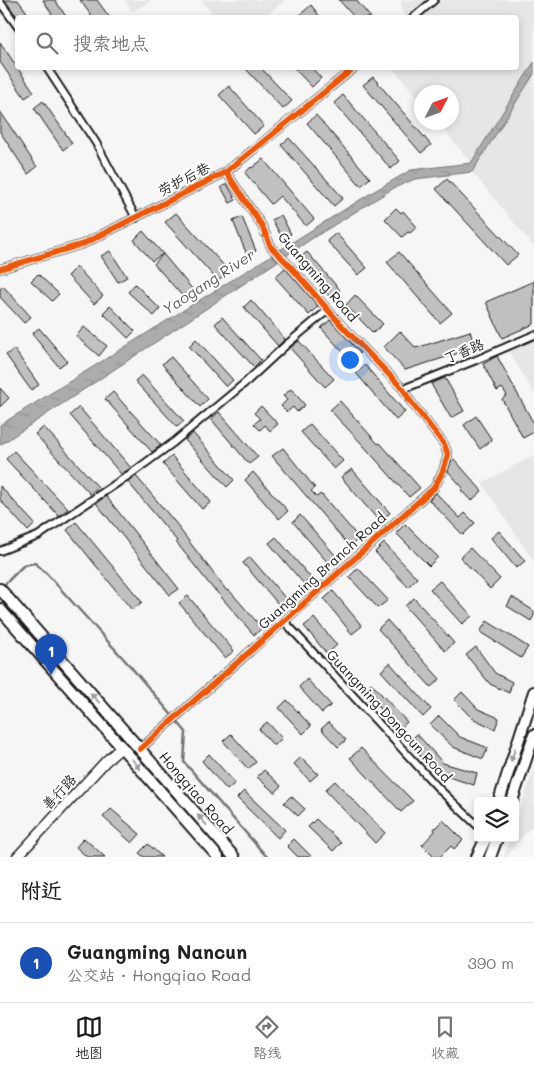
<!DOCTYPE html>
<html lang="zh">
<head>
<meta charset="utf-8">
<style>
	body { margin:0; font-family:Mali,"LXGW WenKai TC",sans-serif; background:#f2f2f2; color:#222 }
	.controls { position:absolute; right:15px; bottom:15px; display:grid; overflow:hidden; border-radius:5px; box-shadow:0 2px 8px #0003 }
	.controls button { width:45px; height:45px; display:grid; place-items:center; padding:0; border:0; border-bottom:1px solid #e0e0e0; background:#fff; color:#222; font:25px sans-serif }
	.compass { position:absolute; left:414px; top:85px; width:45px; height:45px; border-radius:50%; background:#fff; box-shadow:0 2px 8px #0003; rotate:48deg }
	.you { position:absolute; left:349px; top:359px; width:18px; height:18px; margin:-12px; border:4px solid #fff; border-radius:50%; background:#1a73e8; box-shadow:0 0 0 8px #1a73e833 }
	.badge { display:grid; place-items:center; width:32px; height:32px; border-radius:50%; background:#1c1c1c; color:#fff; font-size:16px; font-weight:700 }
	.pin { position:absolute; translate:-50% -41px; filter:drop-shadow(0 1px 2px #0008) }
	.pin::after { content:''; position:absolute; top:26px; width:18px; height:15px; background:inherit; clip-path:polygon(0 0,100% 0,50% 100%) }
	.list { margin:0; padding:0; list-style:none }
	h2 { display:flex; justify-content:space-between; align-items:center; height:65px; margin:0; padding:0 20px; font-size:21px }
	h2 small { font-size:16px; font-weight:400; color:#767676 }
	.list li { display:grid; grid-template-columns:32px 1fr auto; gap:15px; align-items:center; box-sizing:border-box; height:80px; padding:0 20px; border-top:1px solid #e0e0e0 }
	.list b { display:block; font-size:19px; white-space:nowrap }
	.list p { margin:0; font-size:16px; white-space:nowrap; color:#767676 }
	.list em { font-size:16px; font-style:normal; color:#767676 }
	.icon { flex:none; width:28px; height:28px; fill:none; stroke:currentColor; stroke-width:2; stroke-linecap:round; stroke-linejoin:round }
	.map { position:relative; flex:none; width:534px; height:857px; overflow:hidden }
	.search { position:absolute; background:#fff; box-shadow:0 2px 8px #0003; left:15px; right:15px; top:15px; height:55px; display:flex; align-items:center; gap:12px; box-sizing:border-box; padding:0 18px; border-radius:5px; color:#767676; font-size:19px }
	.sheet { height:145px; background:#fff }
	nav { display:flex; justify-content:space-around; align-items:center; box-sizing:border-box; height:70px; border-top:1px solid #e0e0e0; background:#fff; font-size:14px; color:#767676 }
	nav a { display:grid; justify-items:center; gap:2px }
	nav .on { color:#1c1c1c }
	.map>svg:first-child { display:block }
</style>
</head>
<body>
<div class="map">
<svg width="534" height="857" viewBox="0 0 534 857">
	<defs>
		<pattern id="water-ripples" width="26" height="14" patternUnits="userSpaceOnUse" patternTransform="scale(1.25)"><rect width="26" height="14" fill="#acacac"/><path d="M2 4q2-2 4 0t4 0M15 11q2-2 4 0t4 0" fill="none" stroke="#939393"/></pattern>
	</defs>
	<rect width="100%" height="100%" fill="#f6f6f6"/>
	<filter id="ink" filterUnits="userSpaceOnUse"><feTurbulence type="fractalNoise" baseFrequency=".02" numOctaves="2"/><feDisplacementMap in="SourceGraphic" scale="10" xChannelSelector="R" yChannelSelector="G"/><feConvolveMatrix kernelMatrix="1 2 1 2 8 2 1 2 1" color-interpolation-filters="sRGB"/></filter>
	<g filter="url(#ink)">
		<!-- built -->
		<path fill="#e6e6e6" d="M125,0H152L132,12Z
			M201,0H285L264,17L216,18Z
			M401,0H534V62L471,163L438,123L452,122V92H422L421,102L393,68H516V18L407,17L402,12Z
			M534,74V247L472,172Z
			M534,330V394L505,344Z
			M534,455V562L482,483Z
			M534,769V823L506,857H504L510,838H515V823Z"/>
		<!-- water -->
		<path fill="url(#water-ripples)" stroke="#727272" d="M534,62V74L472,172L415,179L394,188L313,238L0,445V425L371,193L411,170L471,163Z"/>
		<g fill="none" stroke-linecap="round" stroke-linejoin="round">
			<!-- stream -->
			<path stroke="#727272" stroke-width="2.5" d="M2,587L24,565L35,563L47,574L131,667L181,726L186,732L184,762L267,857"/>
		</g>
		<!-- building -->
		<path fill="#c0c0c0" stroke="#1c1c1c" d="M5,0H18L31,18H18Z
			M43,0H55L67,18H47L52,14Z
			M80,0H97L110,18H93Z
			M339,0H356L371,18H355Z
			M311,5L321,18H304L301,14Z
			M0,42L34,92L25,98L0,62Z
			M245,68H261L292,101L283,109Z
			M294,68H312L321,78L312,87Z
			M373,77L431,145L421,153L363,85Z
			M229,86L264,126L254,134L219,95Z
			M343,95L400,161L391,169L334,103Z
			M43,101L72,143L63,150L34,108Z
			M0,111L37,167L28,174L0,132Z
			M316,115L370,178L361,186L307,123Z
			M289,138L343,198L334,206L281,145Z
			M263,159L314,219L306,226L280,196L271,204L245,173L251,167L252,168Z
			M447,179L518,255L506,265L436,189Z
			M227,184L236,200L230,203L221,187Z
			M396,208L401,213L403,211L417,227L410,233L408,232L402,237L385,219Z
			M176,213L229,271L218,281L165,222Z
			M281,215L291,234L283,239L272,220Z
			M242,217L256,251L247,255L233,221Z
			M143,231L163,254L152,261L134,240Z
			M336,233L367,268L358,275L327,241Z
			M110,251L127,277L118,282L101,256Z
			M307,252L340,290L331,298L297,260Z
			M399,252L452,313L440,323L387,262Z
			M163,254L194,291L185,299L154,264Z
			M77,267L103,296L94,304L68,276Z
			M285,268L318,306L309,315L275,277Z
			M38,274L59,294L52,301L31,281Z
			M534,281V324L502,338L486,302Z
			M135,284L160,309L154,316L128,292Z
			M3,286L31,317L24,323L0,297V289Z
			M355,295L383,324L373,333L346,305Z
			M251,300L285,339L278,346L244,307Z
			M110,306L135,331L128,338L103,313Z
			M222,317L261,360L254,367L215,324Z
			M330,320L360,353L351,361L321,328Z
			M84,327L107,346L99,356L76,336Z
			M39,328L67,361L59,367L32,334Z
			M400,331L416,348L470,331L475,348L405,370L384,347Z
			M196,339L233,380L226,387L189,346Z
			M299,341L334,379L325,387L290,348Z
			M14,349L39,385L31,390L6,355Z
			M497,356L534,424V432L523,438L502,399L507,395L502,388L497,391L483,364Z
			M171,357L208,399L200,407L162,364Z
			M365,365L405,412L396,420L356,373Z
			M142,375L184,421L177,427L135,381Z
			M445,378L464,411L451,418L431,384Z
			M0,388L9,398L0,407Z
			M291,389L305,405L297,412L293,407L287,412L281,406L287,400L283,396Z
			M113,392L161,445L152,452L105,399Z
			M340,401L378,444L380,443L420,488L409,497L362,444L330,410Z
			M261,406L278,424L270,431L265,425L260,430L254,424L260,419L254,413Z
			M79,407L131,468L121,474L70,415Z
			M219,412L258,457L249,464L211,419Z
			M476,416L492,440L480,449L464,425Z
			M310,424L343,461L334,469L301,432Z
			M44,427L98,487L90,494L35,434Z
			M193,433L234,480L227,487L185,440Z
			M283,448L315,488L311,491L317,497L320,494L322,496V495L359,538L350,547L272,456Z
			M14,451L68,509L64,512L59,516L6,459Z
			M172,456L211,502L202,509L163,464Z
			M454,459L482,491L471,501L461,490L463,488L448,471L451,462Z
			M352,469L390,513L379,521L341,477Z
			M253,472L288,511L279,519L245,480Z
			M136,476L179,527H178L227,591L229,590L262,628L254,635L215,590H214L176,542L177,541L128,482Z
			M0,486L35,524L28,531L0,500Z
			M436,493L460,518L465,513L475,523L463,535L429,500Z
			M106,496L179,589L170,595L96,503Z
			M300,515L336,556L328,563L293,522Z
			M76,522L142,602L132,610L67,530Z
			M405,524L438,557L429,566L396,533Z
			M499,531L525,561L516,568L491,538Z
			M276,537L311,578L304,584L269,543Z
			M384,543L417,578L408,587L375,552Z
			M470,548L500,579L490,589L460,557Z
			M250,557L287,600L280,606L243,563Z
			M358,568L388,600L378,608L349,577Z
			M440,581L472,616L462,624L430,589Z
			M333,591L362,626L352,634L324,599Z
			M188,596L234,651L225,658L179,603Z
			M512,597L534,611V615L531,621L507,606Z
			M414,598L454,643L445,651L405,606Z
			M314,618L337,645L327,654L304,626Z
			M387,620L440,679L431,687L378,629Z
			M487,621L528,647L521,658L480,632Z
			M476,647L495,673L512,682L509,693L490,684L466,655Z
			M390,663L431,709L423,717L381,671Z
			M307,679L331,705L322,713L299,687Z
			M371,683L407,722L399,730L363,690Z
			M462,692L478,709L499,718L495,729L472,718L454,700Z
			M287,700L311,726L303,734L279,708Z
			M439,716L460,737L488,748L483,759L453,747L430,725Z
			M267,722L282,738L274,746L259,729Z
			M329,722L346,740L338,747L321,729Z
			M231,734L256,762L248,769L223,741Z
			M417,734L443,763L477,773L474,785L436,773L408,743Z
			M361,748L413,801L401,812L350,758Z
			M209,754L235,783L227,790L202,761Z
			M301,757L318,774L310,781L294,764Z
			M264,770L281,786L275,793L257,777Z
			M335,781L385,833L375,843L325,790Z
			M244,791L285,830L278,838L237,798Z
			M291,796L305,809L298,816L284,803Z
			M111,809L140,834L132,843L103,817Z
			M316,819L341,843L333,851L308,827Z
			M443,820L463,840L454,849L451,846L440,857H434L422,845L435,831L434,829Z
			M84,838L105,857H87L76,847Z
			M294,839L312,857H298L287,846Z
			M148,844L162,857H144L139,853Z"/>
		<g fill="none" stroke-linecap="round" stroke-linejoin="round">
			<!-- street casing -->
			<g stroke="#1c1c1c" stroke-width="10">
				<path id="street" d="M0,2L18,27
					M413,18L434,0
					M47,68L96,143L136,218
					M0,269L83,244L226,172L354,68
					M403,389L476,360L534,335
					M0,551L38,536L132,473L174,442L246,382L286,345L328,310
					M284,621L441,791L478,826
					M140,749L434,488L443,471L448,455L444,444L411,402L403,389L342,326L290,266L271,247L262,226L226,172"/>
			</g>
			<!-- secondary casing -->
			<g stroke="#1c1c1c" stroke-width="12">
				<path id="secondary" d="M17,857L106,761L122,747"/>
			</g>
			<!-- primary casing -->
			<g stroke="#1c1c1c" stroke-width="14">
				<path id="primary" d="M0,589L234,857
					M0,609L218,857
					M499,801L534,692
					M512,801L534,735
					M477,857L486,838
					M490,857L497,838"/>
			</g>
			<!-- street -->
			<use href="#street" stroke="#fff" stroke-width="6"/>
			<!-- secondary -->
			<use href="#secondary" stroke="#fff" stroke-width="9"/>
			<!-- primary -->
			<use href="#primary" stroke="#fff" stroke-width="10"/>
			<!-- cycleway casing -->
			<g stroke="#fff" stroke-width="9">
				<path id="cycleway" d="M0,269L83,244L226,172L354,68
					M140,749L434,488L443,471L448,455L444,444L411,402L403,389L342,326L290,266L271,247L262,226L226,172"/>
			</g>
			<!-- cycleway -->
			<use href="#cycleway" stroke="#e8590c" stroke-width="6"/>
		</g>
		<!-- one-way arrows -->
		<defs><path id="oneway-solid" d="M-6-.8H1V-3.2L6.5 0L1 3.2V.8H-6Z" transform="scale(1.25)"/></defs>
		<g fill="#999">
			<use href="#oneway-solid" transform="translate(95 698) rotate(-131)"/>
			<use href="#oneway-solid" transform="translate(513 755) rotate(108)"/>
			<use href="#oneway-solid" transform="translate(136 764) rotate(49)"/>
			<use href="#oneway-solid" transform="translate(202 820) rotate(-131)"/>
		</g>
	</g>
	<g text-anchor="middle" stroke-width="4" stroke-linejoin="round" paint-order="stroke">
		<!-- street labels -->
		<g font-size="14" fill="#1c1c1c" stroke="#fff">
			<text transform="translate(184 179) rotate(-27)" y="5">劳护后巷</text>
			<text transform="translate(318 277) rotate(49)" y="5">Guangming Road</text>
			<text transform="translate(464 351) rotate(-22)" y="5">丁香路</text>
			<text transform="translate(322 571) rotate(-42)" y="5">Guangming Branch Road</text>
			<text transform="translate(389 716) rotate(47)" y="5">Guangming Dongcun Road</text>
			<text transform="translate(59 792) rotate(-47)" y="5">善行路</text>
			<text transform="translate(196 793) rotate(49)" y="5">Hongqiao Road</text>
		</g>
		<!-- water labels -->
		<g font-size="15" font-style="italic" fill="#5d5d5d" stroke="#fff">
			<text transform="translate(209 282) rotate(-33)" y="5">Yaogang River</text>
		</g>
	</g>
</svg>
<div class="controls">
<button><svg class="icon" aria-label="layers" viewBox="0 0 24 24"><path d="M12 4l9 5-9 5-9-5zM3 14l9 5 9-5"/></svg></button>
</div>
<svg class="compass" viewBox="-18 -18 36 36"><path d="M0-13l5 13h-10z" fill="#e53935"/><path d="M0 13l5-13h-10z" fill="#767676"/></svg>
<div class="you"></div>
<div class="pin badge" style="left:51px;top:675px;background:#1a4fb4">1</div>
<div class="search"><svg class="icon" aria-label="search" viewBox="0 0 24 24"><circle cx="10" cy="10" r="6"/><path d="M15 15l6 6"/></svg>搜索地点</div>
</div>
<section class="sheet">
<h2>附近<small></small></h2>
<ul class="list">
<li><span class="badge" style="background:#1a4fb4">1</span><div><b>Guangming Nancun</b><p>公交站 · Hongqiao Road</p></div><em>390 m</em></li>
</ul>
</section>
<nav>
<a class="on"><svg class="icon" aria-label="map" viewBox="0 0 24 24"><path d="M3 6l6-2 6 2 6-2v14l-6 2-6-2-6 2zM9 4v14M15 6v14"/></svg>地图</a>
<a><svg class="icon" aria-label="directions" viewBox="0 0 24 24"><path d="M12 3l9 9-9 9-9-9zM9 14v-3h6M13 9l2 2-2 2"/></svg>路线</a>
<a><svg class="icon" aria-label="saved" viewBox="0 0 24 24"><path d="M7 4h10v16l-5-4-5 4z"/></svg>收藏</a>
</nav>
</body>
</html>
